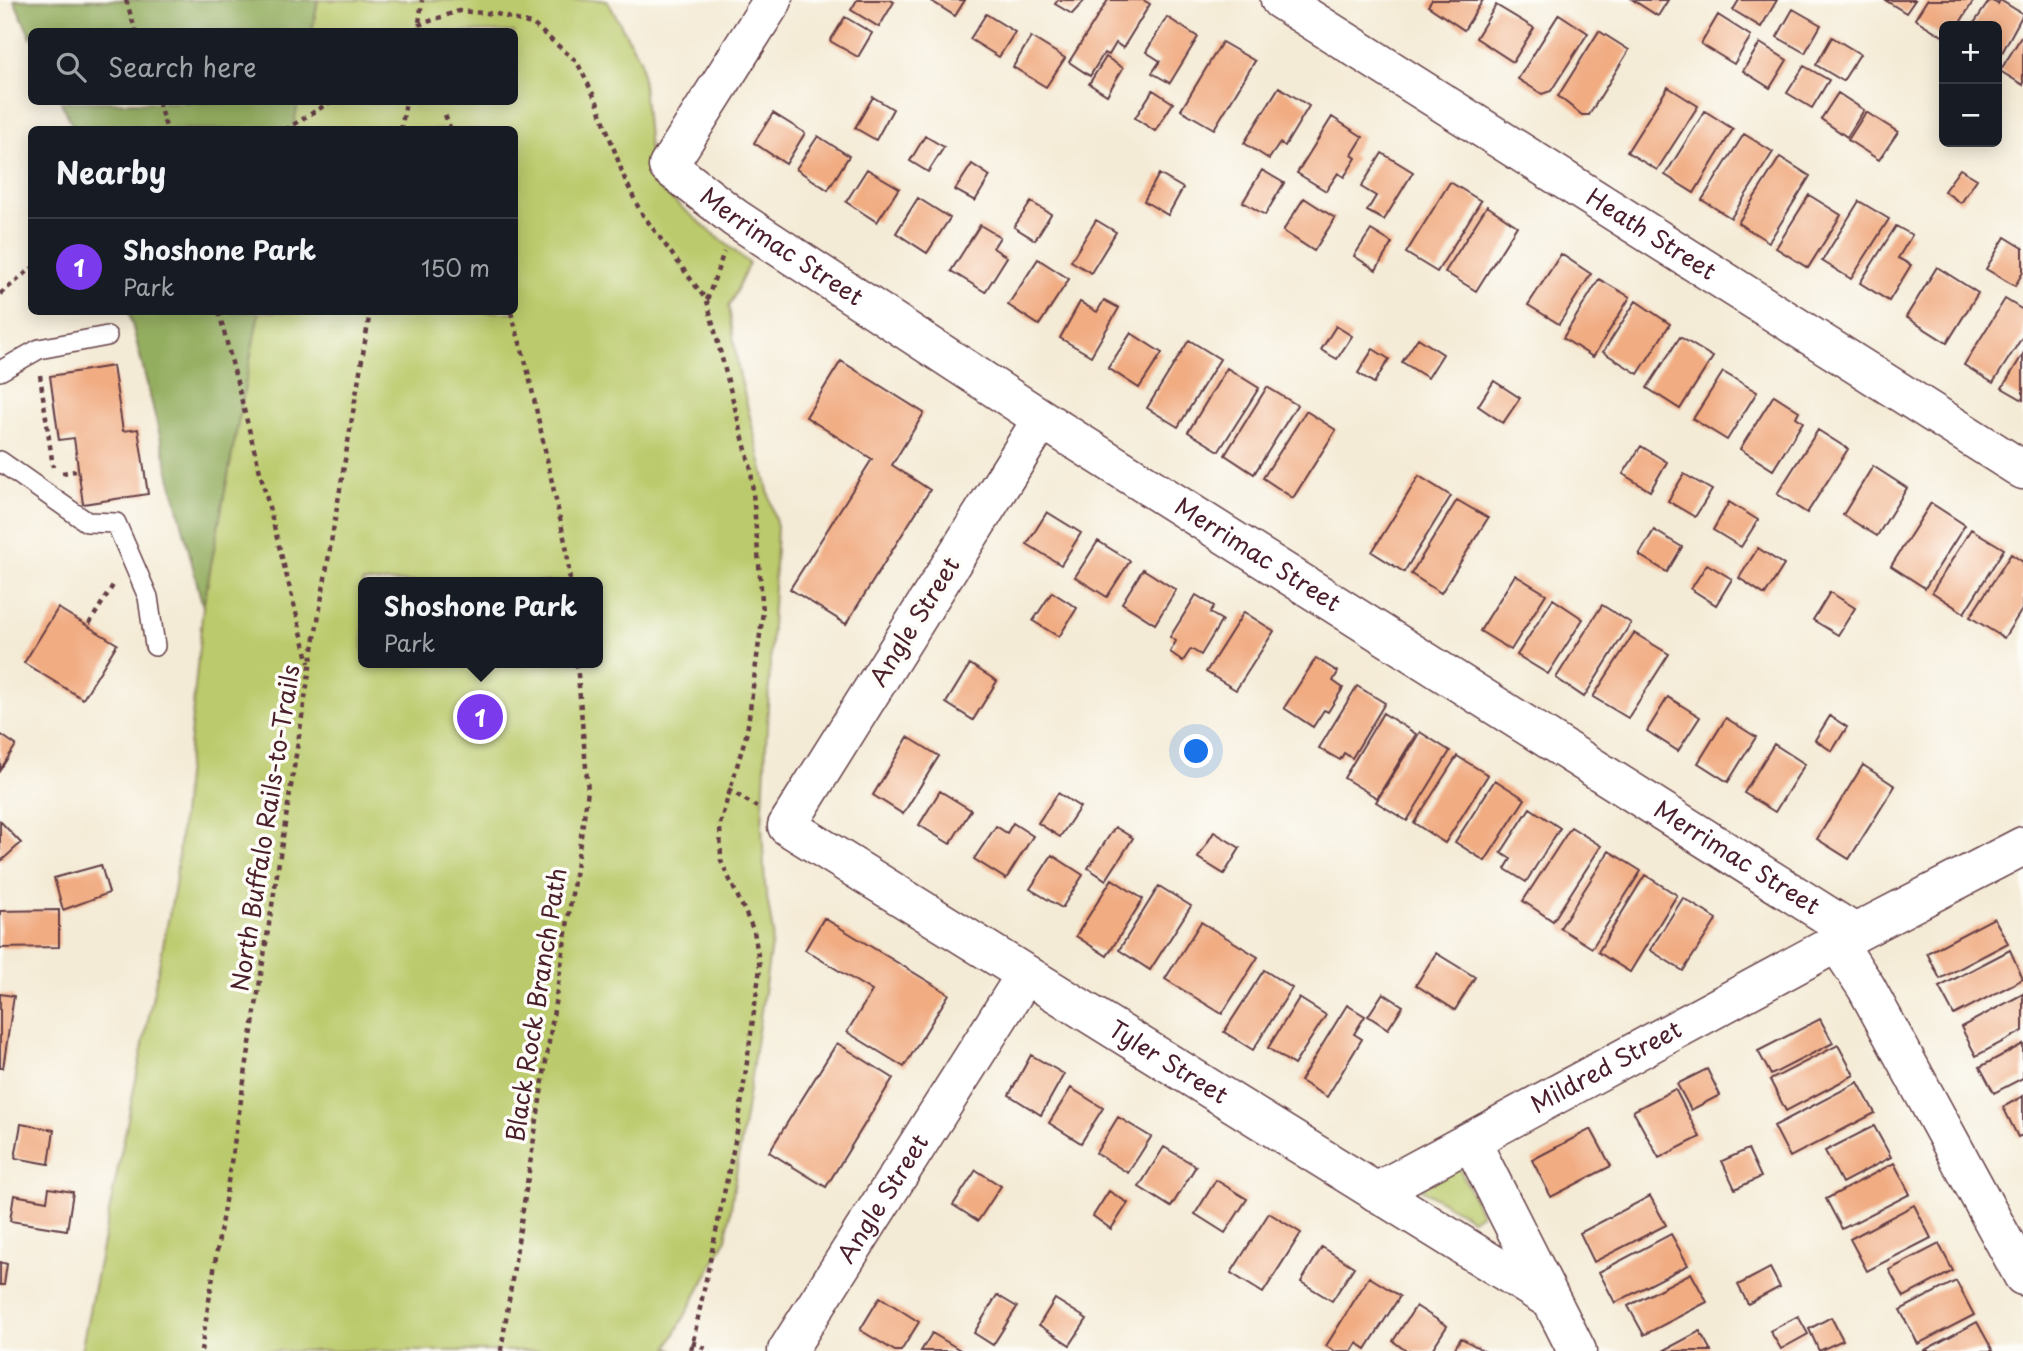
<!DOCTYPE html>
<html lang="en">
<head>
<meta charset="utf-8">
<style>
	body { margin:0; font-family:"Playpen Sans",sans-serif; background:#20242c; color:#f1f3f6 }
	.controls { position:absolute; right:21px; top:21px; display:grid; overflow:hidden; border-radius:10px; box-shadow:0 4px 18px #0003 }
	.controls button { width:63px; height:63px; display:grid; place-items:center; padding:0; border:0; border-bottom:2px solid #363941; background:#171b24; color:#f1f3f6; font:35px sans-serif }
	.you { position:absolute; left:1197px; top:752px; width:24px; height:24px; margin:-18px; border:5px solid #fff; border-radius:50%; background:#1a73e8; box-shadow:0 0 0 10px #1a73e833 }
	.badge { display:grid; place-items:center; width:46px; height:46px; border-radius:50%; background:#7c3aed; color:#fff; font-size:23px; font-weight:700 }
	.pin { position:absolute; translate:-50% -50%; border:4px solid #fff; box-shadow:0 2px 7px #0006 }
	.popup { position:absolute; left:358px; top:577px; width:245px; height:91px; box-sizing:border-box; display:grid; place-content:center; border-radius:10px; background:#171b24; filter:drop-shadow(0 2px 5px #0005); font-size:23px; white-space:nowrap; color:#9ea1a6 }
	.popup b { font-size:26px; color:#f1f3f6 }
	.popup::after { content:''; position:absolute; left:50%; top:100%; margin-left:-14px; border:14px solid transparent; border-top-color:#171b24 }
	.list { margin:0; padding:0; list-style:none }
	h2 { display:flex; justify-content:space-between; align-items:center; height:91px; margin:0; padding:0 28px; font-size:30px }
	h2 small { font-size:23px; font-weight:400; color:#9ea1a6 }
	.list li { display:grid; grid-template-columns:46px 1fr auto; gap:21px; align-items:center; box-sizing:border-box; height:98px; padding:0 28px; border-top:2px solid #363941 }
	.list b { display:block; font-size:26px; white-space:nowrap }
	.list p { margin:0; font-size:23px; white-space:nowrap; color:#9ea1a6 }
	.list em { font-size:23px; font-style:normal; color:#9ea1a6 }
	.icon { flex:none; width:38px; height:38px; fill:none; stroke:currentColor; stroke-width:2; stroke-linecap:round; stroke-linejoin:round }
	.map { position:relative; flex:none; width:2023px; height:1351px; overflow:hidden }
	.search { position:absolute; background:#171b24; box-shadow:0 4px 18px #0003; left:28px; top:28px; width:490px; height:77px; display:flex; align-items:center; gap:18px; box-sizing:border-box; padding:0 24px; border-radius:10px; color:#9ea1a6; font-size:26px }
	.panel { position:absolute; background:#171b24; box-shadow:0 4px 18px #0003; left:28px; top:126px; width:490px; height:189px; border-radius:10px }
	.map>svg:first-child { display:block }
</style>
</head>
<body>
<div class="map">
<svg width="2023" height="1351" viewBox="0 0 2023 1351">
	<rect width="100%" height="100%" fill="#fdfcf7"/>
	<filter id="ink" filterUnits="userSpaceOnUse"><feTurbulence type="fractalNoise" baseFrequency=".0143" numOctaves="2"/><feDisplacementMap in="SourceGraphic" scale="14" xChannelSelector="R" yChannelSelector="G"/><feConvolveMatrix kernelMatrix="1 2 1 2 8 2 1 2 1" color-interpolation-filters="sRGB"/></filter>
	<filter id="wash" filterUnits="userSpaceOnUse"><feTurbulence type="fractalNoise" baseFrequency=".00686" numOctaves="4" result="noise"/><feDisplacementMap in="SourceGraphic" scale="28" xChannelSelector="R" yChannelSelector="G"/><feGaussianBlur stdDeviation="1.57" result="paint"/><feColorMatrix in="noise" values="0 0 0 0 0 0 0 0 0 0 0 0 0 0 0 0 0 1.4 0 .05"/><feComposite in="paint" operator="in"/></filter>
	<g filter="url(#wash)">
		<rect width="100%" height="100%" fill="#f4ebd6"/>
		<!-- green -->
		<path fill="#bbca6c" stroke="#82744c" stroke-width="2" fill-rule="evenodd" d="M318,0H607L641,61L652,183L749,263L729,307L738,368L777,527L762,826L765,885L773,933L726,1240L668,1347L674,1351H81L175,886L203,607L259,312H514V130L293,129L298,102H514V32L312,31ZM363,582H597V663H363Z
			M1459,1167L1481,1214L1472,1219L1421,1189Z"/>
		<!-- forest -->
		<path fill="#94ae60" stroke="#6f6646" stroke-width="2" d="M14,0H318L312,31L32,32L31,38Z
			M61,102H298L293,130L74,129Z
			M129,312H259L203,607Z"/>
		<g id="blocks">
			<!-- building -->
			<path fill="#f1ac82" d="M857,0H890L894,2L879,27L851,10Z
				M930,0H965L955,16Z
				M1058,0H1085L1072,14L1055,4Z
				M1108,0H1143L1150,4L1123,48L1116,43L1109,55L1104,53L1090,76L1069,62Z
				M1432,0H1483L1464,30L1428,6Z
				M1633,0H1668L1658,16Z
				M1739,0H1777L1761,27L1733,10Z
				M1885,0H1915L1906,13Z
				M1927,0H1974L1958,26H1944V37L1915,19Z
				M1990,0L1998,4L2000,0L2023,14L1997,62V26H1972Z
				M1496,5L1534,28L1513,62L1476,38Z
				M1793,9L1821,25L1805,53L1777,37Z
				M986,14L1015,32L999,57L970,39Z
				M1559,14L1588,33L1551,91L1542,94L1518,79Z
				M1718,15L1751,36L1734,64L1701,44Z
				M845,17L872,33L858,57L830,41Z
				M1167,17L1198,37L1170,83L1152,73L1160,61L1146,52Z
				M1599,31L1629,50L1589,115H1582L1558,96Z
				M2023,34V85L2000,71Z
				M1031,37L1065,58L1046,87L1013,67Z
				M1832,37L1860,54L1843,81L1816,65Z
				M1222,42L1255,61L1214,129L1181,110Z
				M1760,43L1787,60L1770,88L1743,71Z
				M1106,57L1123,68L1107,95L1089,84Z
				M1804,66L1829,80L1812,108L1787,93Z
				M1279,87L1309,106L1285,146L1280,143L1269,159L1244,143Z
				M1668,87L1698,106L1657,170L1627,152Z
				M1153,90L1173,103L1155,131L1135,118Z
				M1838,93L1864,110L1847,137L1821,119Z
				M873,97L893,109L876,140L855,128Z
				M1705,111L1733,129L1694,193L1665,175Z
				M1866,112L1898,132L1879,160L1848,140Z
				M773,113L805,133L786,164L754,143Z
				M1332,117L1363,137L1352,155L1356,158L1344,177L1338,173L1326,191L1297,173Z
				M1744,134L1773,152L1731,218L1702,200Z
				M818,136L849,156L828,190L796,169Z
				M925,136L944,147L928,172L910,161Z
				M1382,153L1413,172L1384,220L1367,211L1376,196L1361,187Z
				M1780,157L1810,176L1769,242L1738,223Z
				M972,164L990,176L975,201L955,190Z
				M867,169L899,188L877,222L846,202Z
				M1960,169L1977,179L1961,203L1944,191Z
				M1262,170L1284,183L1265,215L1243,202Z
				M1159,174L1183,188L1168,215L1144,201Z
				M1450,182L1481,201L1437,272L1406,253Z
				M1809,195L1841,215L1808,268L1776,248Z
				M918,198L950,218L927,253L896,233Z
				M1304,198L1335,218L1314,251L1283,231Z
				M1859,201L1889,219L1851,279L1822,261Z
				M1031,202L1051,214L1035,240L1014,227Z
				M1487,206L1517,226L1476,291L1445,272Z
				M1096,220L1116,232L1091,273L1071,261Z
				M980,225L1000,237L993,248L1007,257L985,292L951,271Z
				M1896,226L1912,235L1898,258L1911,265L1889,301L1860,283Z
				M1371,230L1392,243L1376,270L1354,256Z
				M2005,237L2023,248V272L2015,286L1986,269Z
				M1561,254L1591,274L1559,324L1528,305Z
				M1038,259L1069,279L1039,325L1008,305Z
				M1937,267L1978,293L1947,343L1906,317Z
				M1599,279L1630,297L1593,357L1563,338Z
				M2005,299L2023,310V336L1993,383L1964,365Z
				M1104,300L1119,308L1091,356L1060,338L1080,302L1097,312Z
				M1636,301L1670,324L1638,374L1603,352Z
				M1336,326L1352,336L1337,359L1321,350Z
				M1131,333L1162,353L1139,388L1108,368Z
				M1680,337L1713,357L1680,409L1647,388Z
				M1418,338L1443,354L1428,378L1402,362Z
				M1189,340L1220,359L1178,427L1147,408Z
				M1373,349L1389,359L1374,383L1358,373Z
				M2023,354V400L2002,388Z
				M841,361L924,413L892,465L930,490L846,624L790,589L872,459L806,417Z
				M113,366L123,431L138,429L148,494L83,504L74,438L59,440L50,376Z
				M1227,368L1259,388L1219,451L1188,432Z
				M1723,372L1757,392L1727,440L1693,419Z
				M1494,381L1520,398L1503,423L1478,406Z
				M1267,387L1297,405L1254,474L1225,455Z
				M1774,395L1799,411L1796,417L1803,422L1773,470L1740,449Z
				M1306,411L1336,430L1293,498L1263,478Z
				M1818,430L1848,449L1807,513L1777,494Z
				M1641,446L1667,462L1650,491L1623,474Z
				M1873,466L1907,488L1877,536L1843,515Z
				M1684,474L1712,490L1695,517L1668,501Z
				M1419,476L1451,496L1404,572L1372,552Z
				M1457,500L1488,518L1441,593L1411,574Z
				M1729,502L1758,520L1741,547L1713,530Z
				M1931,503L1965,525L1925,588L1891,566Z
				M1047,512L1081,533L1061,565L1027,544Z
				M1971,529L2004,549L1964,613L1932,592Z
				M1654,530L1682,547L1667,572L1639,555Z
				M1098,541L1130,561L1107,597L1075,577Z
				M1758,548L1784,565L1765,595L1739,578Z
				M2011,554L2023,562V608L2004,638L1970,617Z
				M1707,564L1732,579L1716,605L1691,589Z
				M1143,569L1176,590L1155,624L1122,603Z
				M1515,575L1546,594L1511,650L1480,631Z
				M1052,592L1077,608L1059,637L1033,621Z
				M1830,592L1855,608L1838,635L1813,620Z
				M1196,595L1214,606L1210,613L1222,620L1201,655L1191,649L1183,661L1170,652L1176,641L1170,637Z
				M1553,599L1583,619L1548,674L1517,655Z
				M1602,605L1631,623L1584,697L1556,678Z
				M58,608L117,644L83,699L24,663Z
				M1244,612L1274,631L1236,690L1206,672Z
				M1634,633L1669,654L1628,718L1593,697Z
				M1316,658L1338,672L1333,681L1343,688L1328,712L1324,710L1313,727L1284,708Z
				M970,664L997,681L973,720L946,703Z
				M1357,686L1385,703L1352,758L1344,753L1340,760L1319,748Z
				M1668,697L1700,717L1678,751L1647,731Z
				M1383,713L1416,734L1377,798L1344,778Z
				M1830,716L1847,727L1832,751L1815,740Z
				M1726,718L1756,737L1728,782L1698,763Z
				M1420,732L1450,751L1407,821L1376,802Z
				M0,734L16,745L0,770Z
				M908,737L939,756L903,814L873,795Z
				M1774,744L1805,764L1775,812L1744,793Z
				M1457,756L1488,775L1445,843L1414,823Z
				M1863,765L1895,786L1849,859L1817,839Z
				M1495,780L1525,799L1485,861L1455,842Z
				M940,791L971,810L950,844L919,825Z
				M1058,793L1080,807L1060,837L1038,823Z
				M1530,808L1560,828L1526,882L1505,869L1511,859L1501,853Z
				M0,821L21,843L0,862Z
				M1013,823L1033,836L1006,879L974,859L996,826L1007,833Z
				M1115,827L1133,838L1106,880L1088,868Z
				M1571,827L1601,846L1553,921L1523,901Z
				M1214,832L1240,848L1224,874L1198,858Z
				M1609,851L1641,871L1592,948L1560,928Z
				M1052,855L1083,875L1062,908L1030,889Z
				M101,865L109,893L63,910L54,878Z
				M1645,875L1677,895L1630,972L1598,952Z
				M1112,879L1143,899L1107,956L1076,936Z
				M1159,886L1191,906L1150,970L1119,950Z
				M1683,898L1717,919L1683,971L1650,950Z
				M59,910V947L0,948V911Z
				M824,918L949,994L904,1067L847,1032L872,991L805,950Z
				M1994,918L2008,943L1940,979L1927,953Z
				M1201,922L1258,957L1222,1014L1165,979Z
				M2010,950L2023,979L1954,1015L1939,987Z
				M1436,953L1475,977L1455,1010L1416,985Z
				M1264,970L1292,988L1253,1050L1224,1032Z
				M1383,993L1403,1006L1388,1029L1368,1016Z
				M0,994L14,996L3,1068H0Z
				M2023,994V1031L1976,1056L1961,1027Z
				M1299,998L1326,1015L1294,1065L1268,1048Z
				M1347,1005L1365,1016L1354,1034L1362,1039L1327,1097L1300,1081Z
				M1820,1019L1833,1043L1771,1075L1758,1051Z
				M837,1043L893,1078L826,1187L769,1152Z
				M2023,1044V1078L1994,1093L1980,1067Z
				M1838,1045L1854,1075L1786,1111L1770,1080Z
				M1031,1055L1064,1074L1041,1115L1009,1095Z
				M1707,1069L1720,1095L1691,1110L1677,1084Z
				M1858,1082L1875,1113L1790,1157L1774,1126Z
				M1071,1088L1103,1108L1081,1143L1049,1123Z
				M1675,1089L1700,1137L1659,1158L1633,1111Z
				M2023,1096V1135L2018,1137L2003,1107Z
				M1118,1117L1151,1137L1128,1173L1096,1153Z
				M21,1124L54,1130L49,1164L15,1158Z
				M1874,1126L1891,1157L1842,1183L1825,1151Z
				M1591,1129L1611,1166L1551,1197L1532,1160Z
				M1164,1147L1196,1166L1171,1207L1139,1187Z
				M1748,1149L1761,1177L1735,1189L1722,1161Z
				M1894,1163L1910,1194L1842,1229L1826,1199Z
				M976,1170L1001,1186L978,1221L953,1205Z
				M1216,1180L1247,1199L1225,1233L1195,1214Z
				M49,1188L73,1192L67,1230L10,1221L14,1195L47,1201Z
				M1109,1191L1128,1203L1111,1229L1093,1216Z
				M1650,1196L1666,1225L1594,1262L1580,1233Z
				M1914,1205L1931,1238L1867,1271L1850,1239Z
				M1269,1213L1301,1233L1263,1293L1231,1273Z
				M1671,1234L1688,1265L1615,1303L1599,1272Z
				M1939,1244L1953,1271L1904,1297L1889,1270Z
				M1322,1247L1354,1267L1332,1301L1301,1282Z
				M0,1262L7,1264L4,1285H0Z
				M1770,1268L1780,1287L1748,1304L1738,1285Z
				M1691,1273L1707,1302L1644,1335L1628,1306Z
				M1369,1277L1400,1296L1366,1349L1357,1343L1352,1351H1334L1326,1346Z
				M1956,1281L1974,1315L1918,1344L1900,1310Z
				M997,1295L1017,1307L993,1345L974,1333Z
				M880,1297L919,1322L901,1351H895L860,1330Z
				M1055,1299L1087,1319L1070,1345L1039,1325Z
				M1416,1306L1447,1326L1431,1351H1406L1393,1341Z
				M1798,1316L1808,1334L1781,1349L1770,1331Z
				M1831,1317L1843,1340L1819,1351L1809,1329Z
				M1977,1322L1993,1351H1923Z
				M1700,1331L1711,1351H1663Z
				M932,1333L962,1351H921Z
				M1461,1338L1484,1351H1453Z"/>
		</g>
	</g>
	<g filter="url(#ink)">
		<use href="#blocks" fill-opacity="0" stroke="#643e45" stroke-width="2"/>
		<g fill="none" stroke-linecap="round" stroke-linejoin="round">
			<!-- service casing -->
			<g stroke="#643e45" stroke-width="22">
				<path id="service" d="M0,371L39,349L107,336
					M0,461L87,522L116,523L148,597L155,646"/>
			</g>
			<!-- minor casing -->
			<g stroke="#643e45" stroke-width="41">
				<g id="minor">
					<path id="s1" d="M773,0L668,166L735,218L1042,419L1855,933"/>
					<path id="s2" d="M1280,0L2023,470"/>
					<path id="s3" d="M1042,419L787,826L1549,1299"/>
					<path d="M1837,943L1866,987L2023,1276"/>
					<path d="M1471,1141L1577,1351"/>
					<path id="s4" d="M1376,1192L1855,933L2023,846"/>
					<path id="s5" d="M787,1351L1026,974"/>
				</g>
			</g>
			<!-- path -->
			<path stroke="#643e45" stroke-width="4.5" stroke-dasharray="5 5" stroke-linecap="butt" d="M126,0L136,32
				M411,32L419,25L458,11L497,14L534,25L577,62L597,102L624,177L640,211L707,301L751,469L763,612L747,732L720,824L721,861L754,931L760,968L738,1127L691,1351
				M418,32L422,0
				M158,102L167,130
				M445,115L451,130
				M285,130L330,102
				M401,130L406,102
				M0,294L32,268
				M707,300L724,252
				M219,312L309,663
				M511,312L527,367L567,551L570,582
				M40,375L53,467
				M62,473L76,471
				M89,624L115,582
				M728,789L757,807
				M692,1342L710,1351
				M201,1351L310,667L370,312
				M501,1351L588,791L577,663"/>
			<!-- service -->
			<use href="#service" stroke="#fff" stroke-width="19"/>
			<!-- minor -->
			<use href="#minor" stroke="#fff" stroke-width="38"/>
		</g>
	</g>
	<g text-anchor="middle" stroke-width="7" stroke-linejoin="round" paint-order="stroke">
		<!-- street labels -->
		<g font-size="24" fill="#4a1f2b" stroke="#fdfcf7">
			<text dy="8" stroke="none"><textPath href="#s2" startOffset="439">Heath Street</textPath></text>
			<text dy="8" stroke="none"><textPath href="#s1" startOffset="336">Merrimac Street</textPath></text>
			<text dy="8" stroke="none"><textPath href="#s1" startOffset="903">Merrimac Street</textPath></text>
			<text transform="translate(915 622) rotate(-58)" y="8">Angle Street</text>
			<text transform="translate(266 828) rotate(-81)" y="8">North Buffalo Rails-to-Trails</text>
			<text dy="8" stroke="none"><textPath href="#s1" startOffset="1470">Merrimac Street</textPath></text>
			<text transform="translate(537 1005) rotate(-81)" y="8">Black Rock Branch Path</text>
			<text dy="8" stroke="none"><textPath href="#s3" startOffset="929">Tyler Street</textPath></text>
			<text dy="8" stroke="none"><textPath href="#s4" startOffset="262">Mildred Street</textPath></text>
			<text dy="8" stroke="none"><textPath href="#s5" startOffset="180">Angle Street</textPath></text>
		</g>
	</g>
</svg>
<div class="controls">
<button>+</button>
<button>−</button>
</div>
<div class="you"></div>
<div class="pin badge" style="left:480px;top:717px">1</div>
<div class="popup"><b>Shoshone Park</b>Park</div>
<div class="search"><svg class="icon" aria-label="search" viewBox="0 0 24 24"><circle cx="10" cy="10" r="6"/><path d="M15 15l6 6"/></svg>Search here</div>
<section class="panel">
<h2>Nearby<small></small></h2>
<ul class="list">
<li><span class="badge">1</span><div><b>Shoshone Park</b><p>Park</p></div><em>150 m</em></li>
</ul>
</section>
</div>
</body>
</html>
